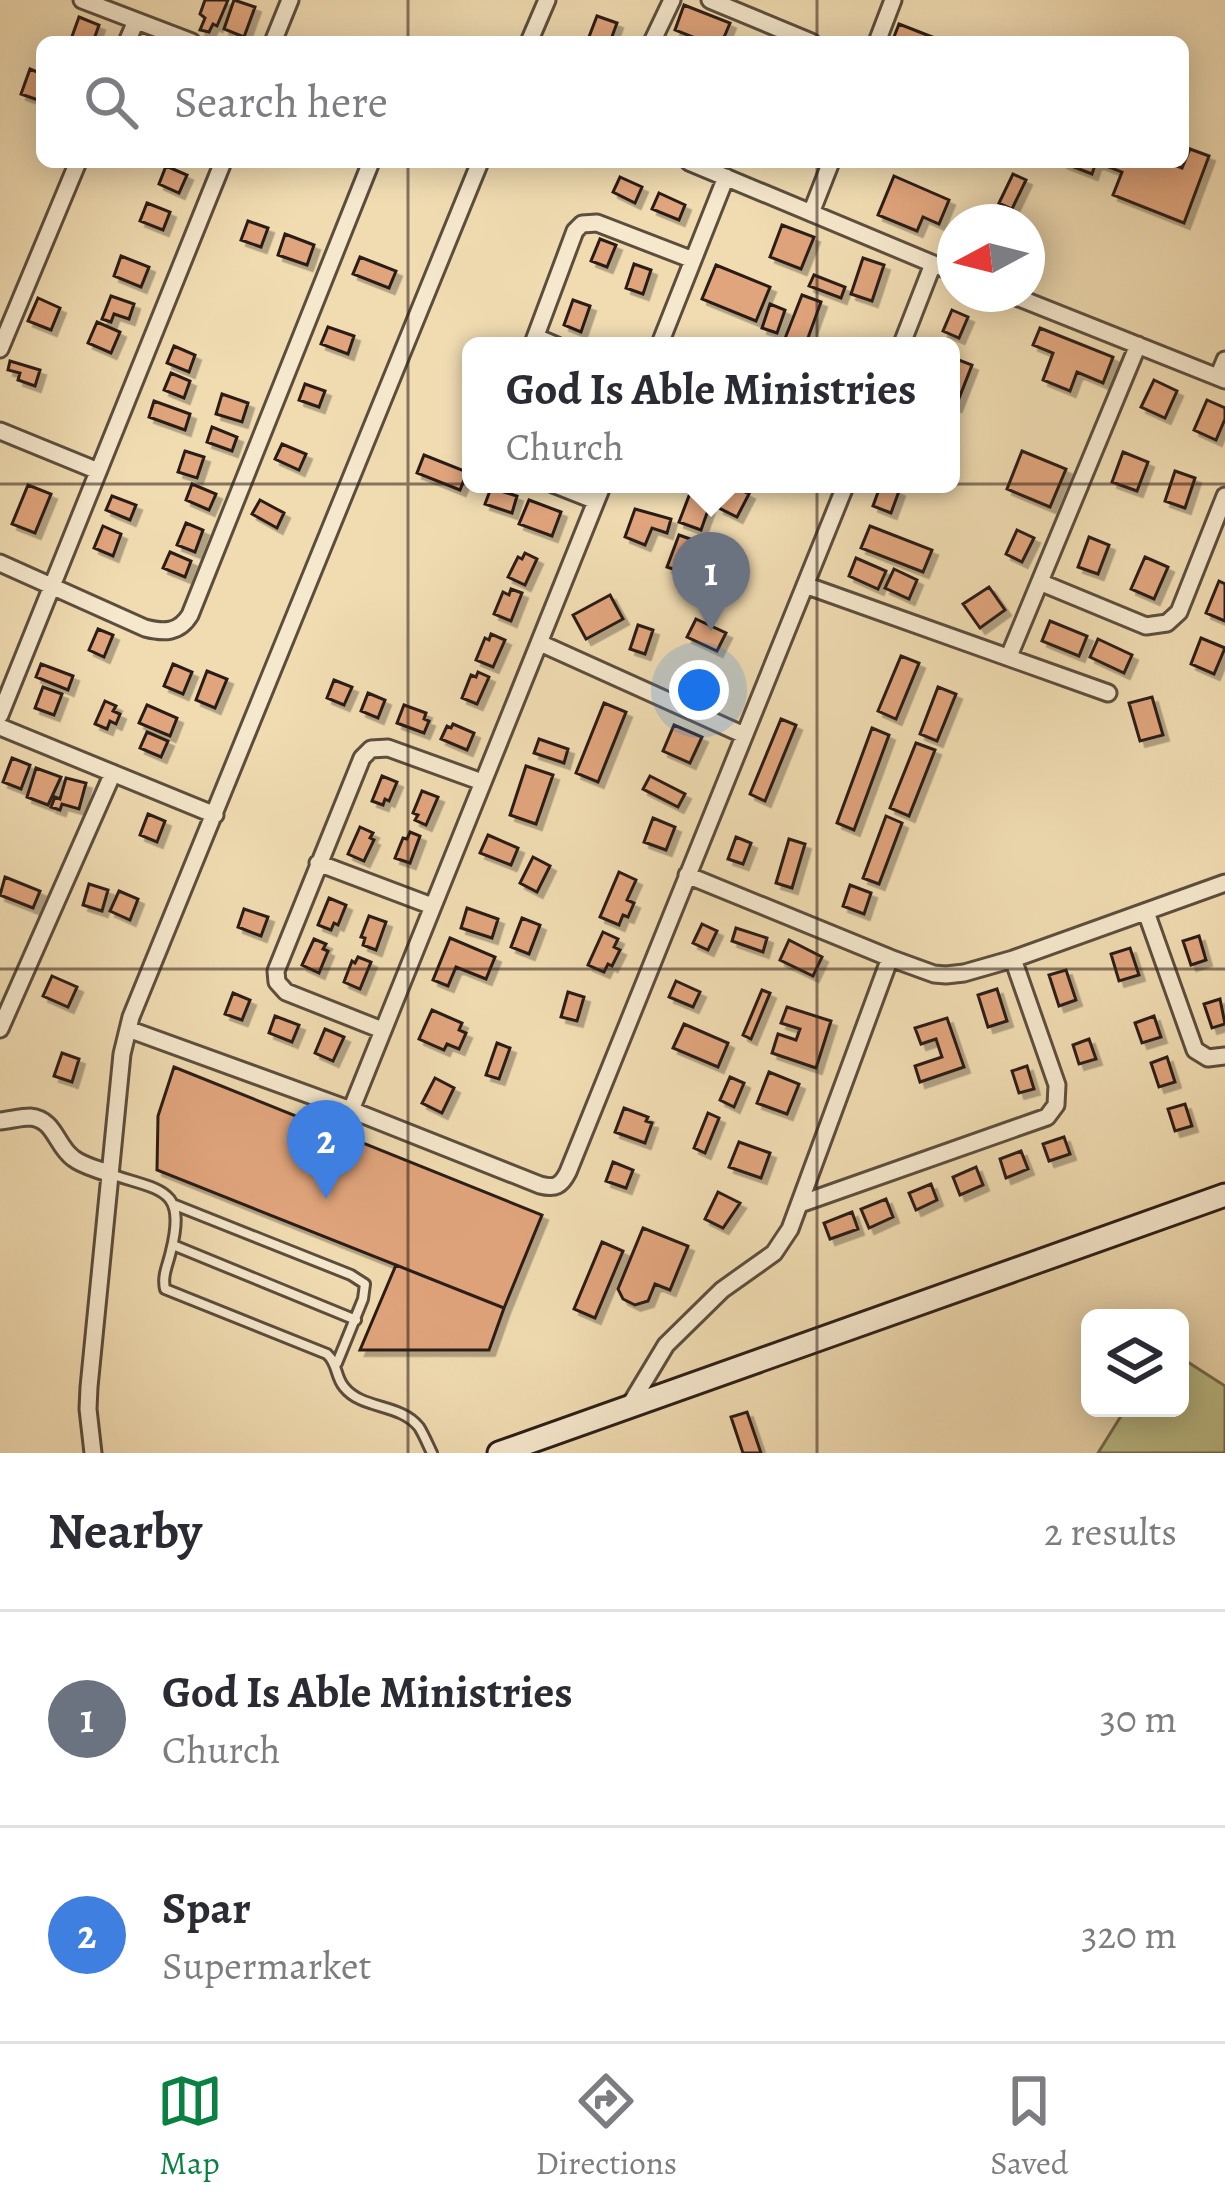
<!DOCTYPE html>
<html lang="en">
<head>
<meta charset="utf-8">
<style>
	body { margin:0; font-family:Alegreya,serif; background:#f7f7f7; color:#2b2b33 }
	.controls { position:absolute; right:36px; bottom:36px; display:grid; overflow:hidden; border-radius:18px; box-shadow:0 6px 30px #0003 }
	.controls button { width:108px; height:108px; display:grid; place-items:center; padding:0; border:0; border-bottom:3px solid #e1e1e2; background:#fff; color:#2b2b33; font:60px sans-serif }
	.compass { position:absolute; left:937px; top:204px; width:108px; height:108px; border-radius:50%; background:#fff; box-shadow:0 6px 30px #0003; rotate:263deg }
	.you { position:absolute; left:699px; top:690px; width:42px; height:42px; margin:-30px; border:9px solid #fff; border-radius:50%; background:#1a73e8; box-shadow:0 0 0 18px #1a73e833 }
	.badge { display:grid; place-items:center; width:78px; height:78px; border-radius:50%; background:#0b8043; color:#fff; font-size:39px; font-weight:700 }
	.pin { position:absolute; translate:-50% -99px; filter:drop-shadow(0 3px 6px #0008) }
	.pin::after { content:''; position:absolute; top:63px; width:42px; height:36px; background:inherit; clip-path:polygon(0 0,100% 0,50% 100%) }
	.popup { position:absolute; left:462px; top:337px; width:498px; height:156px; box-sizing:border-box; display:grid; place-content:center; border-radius:18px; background:#fff; filter:drop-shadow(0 3px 9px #0005); font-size:39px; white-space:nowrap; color:#7c7c81 }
	.popup b { font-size:45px; color:#2b2b33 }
	.popup::after { content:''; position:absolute; left:50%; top:100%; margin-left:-24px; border:24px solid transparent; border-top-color:#fff }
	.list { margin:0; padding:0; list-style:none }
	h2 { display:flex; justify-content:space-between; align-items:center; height:156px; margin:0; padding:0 48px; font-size:51px }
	h2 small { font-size:39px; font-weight:400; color:#7c7c81 }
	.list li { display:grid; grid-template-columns:78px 1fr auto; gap:36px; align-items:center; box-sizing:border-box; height:216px; padding:0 48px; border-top:3px solid #e1e1e2 }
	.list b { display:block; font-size:45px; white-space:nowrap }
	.list p { margin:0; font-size:39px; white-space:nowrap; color:#7c7c81 }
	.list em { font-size:39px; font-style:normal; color:#7c7c81 }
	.icon { flex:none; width:66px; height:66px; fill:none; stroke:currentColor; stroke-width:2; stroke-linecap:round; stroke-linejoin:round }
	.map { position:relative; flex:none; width:1225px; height:1453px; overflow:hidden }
	.search { position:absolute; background:#fff; box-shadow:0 6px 30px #0003; left:36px; right:36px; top:36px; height:132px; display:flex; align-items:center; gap:30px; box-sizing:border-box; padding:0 42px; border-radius:18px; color:#7c7c81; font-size:45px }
	.sheet { height:588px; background:#fff }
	nav { display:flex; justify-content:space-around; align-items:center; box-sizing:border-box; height:168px; border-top:3px solid #e1e1e2; background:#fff; font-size:33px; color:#7c7c81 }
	nav a { display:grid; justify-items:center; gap:6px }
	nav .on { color:#0b8043 }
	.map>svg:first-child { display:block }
</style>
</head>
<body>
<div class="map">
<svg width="1225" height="1453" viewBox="0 0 1225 1453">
	<defs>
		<filter id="shadow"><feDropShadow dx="5.5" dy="5.5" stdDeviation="0" flood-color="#0004"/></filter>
	</defs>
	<rect width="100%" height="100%" fill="#f1dcb2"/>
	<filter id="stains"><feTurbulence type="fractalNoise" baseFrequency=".00167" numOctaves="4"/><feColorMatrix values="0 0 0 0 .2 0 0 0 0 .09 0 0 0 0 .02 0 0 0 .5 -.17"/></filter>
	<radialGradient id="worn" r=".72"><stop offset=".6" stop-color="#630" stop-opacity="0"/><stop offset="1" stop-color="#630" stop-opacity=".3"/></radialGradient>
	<!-- green -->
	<path fill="#bebf89" stroke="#746e50" stroke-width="3" d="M1180,1357L1225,1386V1453H1098L1126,1408H1180Z"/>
	<!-- building -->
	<path fill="#e1a57d" stroke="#2b1e18" stroke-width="3" filter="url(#shadow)" d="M205,0H228L217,26L213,24L209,32L200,30L205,18L200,14Z
		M234,0L255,7L244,37L224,29Z
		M684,5L730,23L722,42H705L675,30Z
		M597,16L617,23L610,42H587Z
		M79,17L99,25L93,42H70Z
		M899,24L945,42H892Z
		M30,69L42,74V89L38,100L21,94Z
		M1190,149L1209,156L1184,223L1113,195L1122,172L1096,162L1092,174L1061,162H1167L1182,168Z
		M166,166L187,175L179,193L159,184Z
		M1013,174L1026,180L1012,209L999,203Z
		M894,176L949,200L939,224L923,217L917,231L878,215Z
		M620,177L642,187L635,203L613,192Z
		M659,193L685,205L679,220L652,209Z
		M147,203L170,212L163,230L140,221Z
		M248,221L268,228L261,247L241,240Z
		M782,225L814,237L801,269L770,257Z
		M285,234L314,245L307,265L278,255Z
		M600,239L616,245L607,267L591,261Z
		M121,256L149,267L141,287L114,276Z
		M360,257L396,271L389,288L353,274Z
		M863,258L884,265L872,301L851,294Z
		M634,264L651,270L643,294L626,288Z
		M716,265L770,287L756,321L702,299Z
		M814,275L845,287L841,298L809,286Z
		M802,295L821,302L805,346H798L784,341Z
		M111,296L134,304L129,319L114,314L111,322L102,319Z
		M38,298L60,308L51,330L28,321Z
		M573,300L590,306L581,332L564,325Z
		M770,304L785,310L777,333L762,328Z
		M952,310L968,317L959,338L943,331Z
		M97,322L120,332L111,353L88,343Z
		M328,327L354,336L348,354L321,344Z
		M1040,328L1113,357L1103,383L1077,372L1070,391L1043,380L1053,353L1033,345Z
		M174,346L195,355L189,372L167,363Z
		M951,357L972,365L956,406L951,404Z
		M10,361L40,370L35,386L18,380L20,373L8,370Z
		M171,373L190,381L184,398L164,390Z
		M1154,380L1177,391L1165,418L1141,407Z
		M305,384L325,391L319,407L299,400Z
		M222,394L248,403L242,422L216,414Z
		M1207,400L1225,408V419L1216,440L1194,430Z
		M154,401L190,414L185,430L149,417Z
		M212,427L237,437L232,451L207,442Z
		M282,444L306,454L299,470L275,459Z
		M185,451L204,457L197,478L178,472Z
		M1022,451L1066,469L1050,507L1007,489Z
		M1123,452L1148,462L1137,491L1112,482Z
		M424,455L467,472L460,490L417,473Z
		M1175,471L1195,478L1185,508L1165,501Z
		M192,484L216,494L209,510L186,500Z
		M881,484L899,491L891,513L873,506Z
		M28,485L51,494L35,533L12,524Z
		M731,485L749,494L737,517L719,508Z
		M491,488L517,496L512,513L485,504Z
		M692,488L713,496L701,530L679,522Z
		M112,496L136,505L130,520L106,510Z
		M260,500L284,513L277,528L252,514Z
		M529,500L561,512L552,536L519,524Z
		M635,509L671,519L667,533L652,528L645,545L625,537Z
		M186,523L203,530L195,552L177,545Z
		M103,526L121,534L113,556L94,548Z
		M870,526L932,550L923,572L861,548Z
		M1017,530L1034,538L1022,562L1006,554Z
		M679,535L693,540L682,572L667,567Z
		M1089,537L1109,545L1098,574L1078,567Z
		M170,552L191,561L185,577L163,568Z
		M525,553L537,559L525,585L508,577L518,557L522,559Z
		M1145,557L1168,567L1154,599L1131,589Z
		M856,558L886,571L878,589L849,576Z
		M894,569L917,580L909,599L885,588Z
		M1219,581L1225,584V621L1206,613Z
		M989,587L1005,610L980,628L963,604Z
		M511,589L522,593L511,621L494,614L503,592L509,595Z
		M610,595L623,619L586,639L573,615Z
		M696,619L726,633L717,651L687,637Z
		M1050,621L1087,636L1079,656L1042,641Z
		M638,625L653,630L645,654L630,649Z
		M98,629L113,635L104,657L89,650Z
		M491,634L505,640L493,667L476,660L485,638L489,640Z
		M1201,638L1225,648L1214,674L1191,664Z
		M1098,639L1132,655L1124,673L1090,657Z
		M901,656L919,663L896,719L878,711Z
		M41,664L73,676L68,690L36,677Z
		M173,664L192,672L183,694L164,686Z
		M207,671L227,679L215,708L196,700Z
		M478,672L489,677L477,704L462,698L471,675L476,677Z
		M334,680L352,687L344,705L327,698Z
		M43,687L62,694L54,715L35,708Z
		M938,687L956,694L937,741L920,734Z
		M368,693L385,700L378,718L361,711Z
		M1152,697L1163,735L1140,741L1129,703Z
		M105,701L116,706L113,711L120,714L116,724L110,721L107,729L95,724Z
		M604,703L626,712L598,782L576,773Z
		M147,705L177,718L170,736L139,723Z
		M404,705L426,713L424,719L429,721L424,733L397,723Z
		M781,719L796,725L765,801L750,794Z
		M453,724L474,733L467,750L441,739L447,726L451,728Z
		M674,725L702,737L690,763L663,751Z
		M872,728L889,735L854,830L837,823Z
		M147,732L168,741L161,757L140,748Z
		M539,739L568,749L564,763L534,753Z
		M916,743L935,750L909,816L890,808Z
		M12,758L30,765L21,789L3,782Z
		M526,766L553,775L536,824L510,815Z
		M36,768L61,777L48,805L27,797Z
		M382,776L397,782L389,801L385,799L383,805L372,801Z
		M650,776L685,794L678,807L643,789Z
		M66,778L86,783L79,809L62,804L60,810L51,807L55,797L60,799Z
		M422,791L438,797L426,825L415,820L418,815L413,813Z
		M148,814L165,821L157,842L140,835Z
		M886,816L902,823L879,884L863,878Z
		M653,818L675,827L666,850L644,842Z
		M360,827L373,833L370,838L374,840L364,861L348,854Z
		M410,832L420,836L410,863L395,858L403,838L407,839Z
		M488,835L518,848L511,865L480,853Z
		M736,837L751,843L743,864L728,859Z
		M789,839L805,844L792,888L776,883Z
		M533,857L550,866L537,892L520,883Z
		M619,872L636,880L627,900L634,903L628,917L623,915L619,925L600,917Z
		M5,877L40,891L33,908L0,895Z
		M89,884L108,890L102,911L83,905Z
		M850,885L871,893L864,914L843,906Z
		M119,891L138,899L130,920L110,911Z
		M329,898L346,905L338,925L334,923L331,930L318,925Z
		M467,908L498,919L492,938L461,928Z
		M244,909L268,917L261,936L238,927Z
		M369,916L386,922L376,950L363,945L365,938L361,937Z
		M522,918L540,925L529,954L511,947Z
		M702,924L717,931L708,950L693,943Z
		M736,928L767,938L763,952L732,941Z
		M603,932L618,939L614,947L620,950L612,966L608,964L604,972L588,965Z
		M1199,936L1206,960L1191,965L1183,941Z
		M450,938L495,957L486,979L456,967L448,986L433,980Z
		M314,939L326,944L323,949L328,951L319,973L302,965Z
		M789,940L822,957L813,976L780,960Z
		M1130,948L1139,975L1119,981L1111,954Z
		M358,957L371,962L360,989L344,982L352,961L355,963Z
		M1066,970L1076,1000L1059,1006L1049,975Z
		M52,976L77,987L68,1007L43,996Z
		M676,981L700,992L693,1007L669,997Z
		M997,989L1007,1021L988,1027L978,995Z
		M762,990L770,993L751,1039L743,1035Z
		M568,992L584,997L577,1021L561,1017Z
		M233,993L250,1000L242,1020L225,1014Z
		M1220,999L1225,1024L1212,1028L1204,1004Z
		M787,1007L831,1021L816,1068L772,1053L778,1034L796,1040L800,1029L781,1023Z
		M432,1010L462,1023L459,1030L466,1033L459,1049L447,1044L444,1050L419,1039Z
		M275,1016L299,1025L292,1042L269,1033Z
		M1154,1016L1161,1037L1142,1043L1135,1023Z
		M947,1018L964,1067L920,1082L915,1066L942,1057L936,1039L921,1044L915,1028Z
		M684,1024L728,1043L718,1067L673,1048Z
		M325,1029L344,1037L333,1061L315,1053Z
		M1089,1039L1096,1059L1079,1064L1073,1045Z
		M497,1043L510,1048L499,1079L486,1075Z
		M62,1053L79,1059L72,1082L54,1076Z
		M1167,1057L1175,1082L1159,1087L1151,1063Z
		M1027,1066L1034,1089L1019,1093L1012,1071Z
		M174,1067L542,1215L504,1308L157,1170L158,1116Z
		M769,1072L799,1084L787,1114L757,1103Z
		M730,1077L744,1083L734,1107L720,1100Z
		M435,1078L454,1088L442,1113L422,1103Z
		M1185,1104L1192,1126L1175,1131L1168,1109Z
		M624,1108L648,1117L646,1121L652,1123L645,1143L615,1132Z
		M708,1113L719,1118L705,1153L694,1148Z
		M1064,1137L1070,1154L1049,1161L1043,1144Z
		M739,1142L770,1153L761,1178L729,1167Z
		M1021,1151L1028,1169L1006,1178L1000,1159Z
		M613,1162L633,1170L626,1188L606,1181Z
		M976,1167L983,1185L960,1195L953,1177Z
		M931,1184L937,1200L916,1210L909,1193Z
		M718,1192L740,1203L723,1228L705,1219Z
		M886,1199L893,1217L869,1228L861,1209Z
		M852,1212L858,1229L830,1239L824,1223Z
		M643,1228L688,1246L670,1290L655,1284L648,1301L635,1305L623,1299L618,1289Z
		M602,1242L623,1251L595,1318L574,1309Z
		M396,1265L504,1308L489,1350H360Z
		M747,1412L761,1453H743L731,1417Z"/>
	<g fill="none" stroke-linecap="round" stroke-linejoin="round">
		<!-- lane casing -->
		<g stroke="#5c4e3e" stroke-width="14">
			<path id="lane" d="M110,1174C161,1191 187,1187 171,1251C168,1265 162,1275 165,1289L327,1354C338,1364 335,1376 344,1387C362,1410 400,1403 419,1427C424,1435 428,1445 432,1453
				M175,1205L351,1275L365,1284L363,1299L337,1363
				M173,1245L356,1320"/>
		</g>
		<!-- street casing -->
		<g stroke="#5c4e3e" stroke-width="21">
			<path id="street" d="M82,0L192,42
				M710,0L811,42
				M127,42L136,21
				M273,42L290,0
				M529,42L547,0
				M652,42L672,0
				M877,42L893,0
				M689,162L955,273
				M811,213L831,162
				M1009,294L1225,380
				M536,337L557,346
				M532,346L575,231L582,224L597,223L693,260
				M659,346L726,177
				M901,346L933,264
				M0,349L78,162
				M1218,377L1225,360
				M0,431L98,471
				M553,484L596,501
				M0,563L145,628C164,633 179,633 190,615L371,162
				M1042,583L1146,626L1167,623L1179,612L1225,496
				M805,585L1108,693
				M540,643L744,735
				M1009,656L1138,345
				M0,715L223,162
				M0,727L215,815
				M318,863L432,906
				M687,875L890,958L934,974L946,975L964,973L1013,959L1225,883
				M1146,912L1195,1050L1208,1058L1225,1056
				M0,1029L113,773
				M128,1029L351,1110L540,1185C555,1189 561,1186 568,1172L846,484
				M382,1030L286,992L277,982L276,971L362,758L371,749L388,748L482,782
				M351,1110L603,484
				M0,1121C10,1120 21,1117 30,1117C55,1119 56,1146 73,1158C83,1166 98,1169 110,1174
				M800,1204L1047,1117L1056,1105L1057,1085L1013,959
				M628,1408L666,1345L722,1290L774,1253L790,1229L890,958
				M93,1453L88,1409L89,1387L122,1054L131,1017L480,162"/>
		</g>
		<!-- secondary casing -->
		<g stroke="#2b1e18" stroke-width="27">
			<path id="secondary" d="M499,1453L1225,1195"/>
		</g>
		<!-- lane -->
		<use href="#lane" stroke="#f6e8cd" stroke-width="8"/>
		<!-- street -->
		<use href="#street" stroke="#f6e8cd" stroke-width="15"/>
		<!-- secondary -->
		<use href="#secondary" stroke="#f6e8cd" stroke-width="21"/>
	</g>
	<!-- grid -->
	<path fill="none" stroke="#2b1e18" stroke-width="3" stroke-opacity="0.55" d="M408,0V42M817,0V42M408,162V1453M817,162V1453M0,484H1225M0,969H1225"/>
	<rect width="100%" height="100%" filter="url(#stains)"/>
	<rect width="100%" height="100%" fill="url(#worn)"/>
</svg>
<div class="controls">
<button><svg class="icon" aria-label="layers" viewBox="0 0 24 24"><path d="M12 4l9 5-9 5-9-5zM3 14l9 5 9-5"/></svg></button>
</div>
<svg class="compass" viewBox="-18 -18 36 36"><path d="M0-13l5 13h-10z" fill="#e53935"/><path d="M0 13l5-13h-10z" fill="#7c7c81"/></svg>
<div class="you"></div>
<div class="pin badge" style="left:711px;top:631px;background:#6b7280">1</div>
<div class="popup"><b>God Is Able Ministries</b>Church</div>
<div class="pin badge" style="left:326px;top:1199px;background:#3f7fe0">2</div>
<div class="search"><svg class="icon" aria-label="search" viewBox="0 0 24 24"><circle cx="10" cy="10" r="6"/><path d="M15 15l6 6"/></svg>Search here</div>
</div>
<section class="sheet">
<h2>Nearby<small>2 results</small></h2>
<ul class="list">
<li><span class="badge" style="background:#6b7280">1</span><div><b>God Is Able Ministries</b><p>Church</p></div><em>30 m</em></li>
<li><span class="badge" style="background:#3f7fe0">2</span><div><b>Spar</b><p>Supermarket</p></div><em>320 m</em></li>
</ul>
</section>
<nav>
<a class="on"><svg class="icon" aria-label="map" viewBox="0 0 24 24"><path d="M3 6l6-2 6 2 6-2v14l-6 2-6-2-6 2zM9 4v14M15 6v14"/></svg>Map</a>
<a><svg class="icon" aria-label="directions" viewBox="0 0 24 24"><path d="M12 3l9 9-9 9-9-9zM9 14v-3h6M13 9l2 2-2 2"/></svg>Directions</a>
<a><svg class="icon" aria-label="saved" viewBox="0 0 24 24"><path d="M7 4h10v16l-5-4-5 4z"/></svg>Saved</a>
</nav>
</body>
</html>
